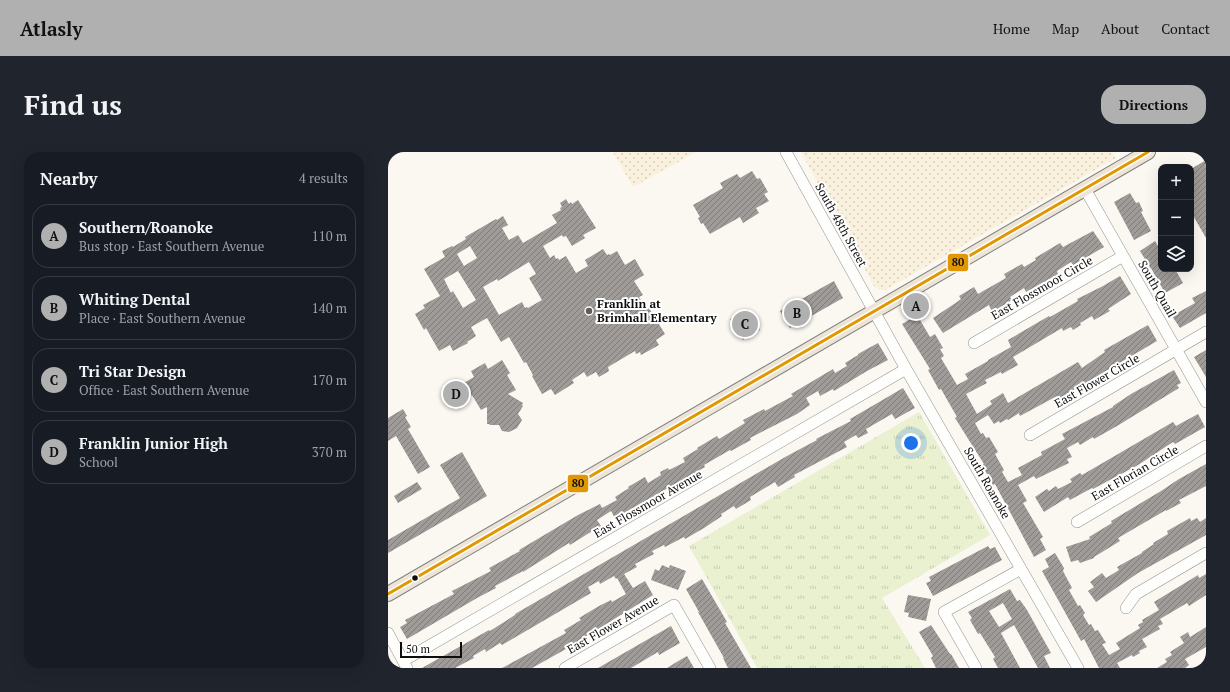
<!DOCTYPE html>
<html lang="en">
<head>
<meta charset="utf-8">
<style>
	body { margin:0; font-family:"PT Serif",serif; background:#20242c; color:#f1f3f6 }
	.controls { position:absolute; right:12px; top:12px; display:grid; overflow:hidden; border-radius:8px; box-shadow:0 4px 16px #0002 }
	.controls button { width:36px; height:36px; display:grid; place-items:center; padding:0; border:0; border-bottom:1px solid #363941; background:#171b24; color:#f1f3f6; font:20px sans-serif }
	.scale { position:absolute; left:12px; bottom:10px; width:62px; box-sizing:border-box; padding-left:4px; border:2px solid #0d0d0d; border-top:0; font-size:11px; line-height:14px; white-space:nowrap; color:#0d0d0d; -webkit-text-stroke:3px #fff; paint-order:stroke }
	.you { position:absolute; left:523px; top:291px; width:14px; height:14px; margin:-10px; border:3px solid #fff; border-radius:50%; background:#1a73e8; box-shadow:0 0 0 6px #1a73e833 }
	.badge { display:grid; place-items:center; width:26px; height:26px; border-radius:50%; background:#b0b0b1; color:#111; font-size:13px; font-weight:700 }
	.pin { position:absolute; translate:-50% -50%; border:2px solid #fff; box-shadow:0 1px 4px #0006 }
	.list { margin:0; padding:0; list-style:none }
	h2 { display:flex; justify-content:space-between; align-items:center; height:52px; margin:0; padding:0 16px; font-size:17px }
	h2 small { font-size:13px; font-weight:400; color:#9ea1a6 }
	.list li { display:grid; grid-template-columns:26px 1fr auto; gap:12px; align-items:center; box-sizing:border-box; height:64px; margin:0 8px 8px; padding:0 8px; border:1px solid #363941; border-radius:16px }
	.list b { display:block; font-size:15px; white-space:nowrap }
	.list p { margin:0; font-size:13px; white-space:nowrap; color:#9ea1a6 }
	.list em { font-size:13px; font-style:normal; color:#9ea1a6 }
	.icon { flex:none; width:22px; height:22px; fill:none; stroke:currentColor; stroke-width:2; stroke-linecap:round; stroke-linejoin:round }
	.map { position:relative; flex:none; width:818px; height:516px; overflow:hidden; border-radius:16px }
	header { display:flex; align-items:center; gap:24px; box-sizing:border-box; height:56px; padding:0 20px; background:#b0b0b1; color:#111 }
	header strong { font-size:19px }
	nav { display:flex; gap:22px; margin-inline-start:auto; font-size:14px }
	.intro { display:flex; align-items:center; justify-content:space-between; box-sizing:border-box; height:96px; padding:0 24px }
	h1 { margin:0; font-size:28px }
	.button { padding:10px 18px; border-radius:16px; background:#b0b0b1; color:#111; font-size:14px; font-weight:700 }
	main { display:flex; gap:24px; padding:0 24px }
	aside { flex:1; background:#171b24; border-radius:16px; box-shadow:0 4px 16px #0002 }
	.map>svg:first-child { display:block }
</style>
</head>
<body>
<header>
<strong>Atlasly</strong>
<nav><a>Home</a><a>Map</a><a>About</a><a>Contact</a></nav>
</header>
<div class="intro"><h1>Find us</h1><a class="button">Directions</a></div>
<main>
<aside>
<h2>Nearby<small>4 results</small></h2>
<ul class="list">
<li><span class="badge">A</span><div><b>Southern/Roanoke</b><p>Bus stop · East Southern Avenue</p></div><em>110 m</em></li>
<li><span class="badge">B</span><div><b>Whiting Dental</b><p>Place · East Southern Avenue</p></div><em>140 m</em></li>
<li><span class="badge">C</span><div><b>Tri Star Design</b><p>Office · East Southern Avenue</p></div><em>170 m</em></li>
<li><span class="badge">D</span><div><b>Franklin Junior High</b><p>School</p></div><em>370 m</em></li>
</ul>
</aside>
<div class="map">
<svg width="818" height="516" viewBox="0 0 818 516">
	<defs>
		<pattern id="farmland-dots" width="8" height="8" patternUnits="userSpaceOnUse"><rect width="8" height="8" fill="#f9f1dd"/><path d="M2 2h.1M6 6h.1" fill="none" stroke="#d4cdbc" stroke-width="1.8" stroke-linecap="round"/></pattern>
		<pattern id="grass-tufts" width="24" height="20" patternUnits="userSpaceOnUse"><rect width="24" height="20" fill="#e9f1d0"/><path d="M3 7l-1-3M5 7V3M7 7l1-3M15 17l-1-3M17 17v-4M19 17l1-3" fill="none" stroke="#c7cdb1"/></pattern>
		<pattern id="building-hatch" width="6" height="6" patternUnits="userSpaceOnUse"><rect width="6" height="6" fill="#9e9b98"/><path d="M-1 1l2-2M0 6l6-6M5 7l2-2" fill="none" stroke="#7f7d7a"/></pattern>
	</defs>
	<rect width="100%" height="100%" fill="#fbf8f2"/>
	<!-- farmland -->
	<path fill="url(#farmland-dots)" d="M225,0H308L245,35Z
		M413,0H724L728,6L497,138H492L486,134Z"/>
	<!-- grass -->
	<path fill="url(#grass-tufts)" d="M531,260L602,383L494,446L537,516H369L301,394Z"/>
	<!-- building -->
	<path fill="url(#building-hatch)" fill-rule="evenodd" d="M818,8V86L803,60V17Z
		M364,19L369,27L372,26L380,40L376,42L381,49L368,56L371,61L355,71L352,65L322,82L315,71L313,72L310,66L312,65L305,53L335,36L332,31L349,22L352,26Z
		M742,41L748,51L751,50L755,59L753,60L763,79L746,88L726,50Z
		M178,47L181,52L183,50L184,52L190,48L208,76L195,83L197,86L184,94L178,84L175,85L174,83L155,94L162,106L166,103L168,107L170,106L171,108L178,104L188,121L200,114L197,108L215,97L219,103L221,102L222,103L229,99L237,113L247,107L256,123L246,129L255,143L251,145L258,157L261,156L277,182L268,188L271,193L253,203L252,200L248,202L247,199L220,215L221,219L211,225L208,220L199,225L196,220L184,228L186,231L167,243L163,237L154,242L144,224L145,223L138,210L136,211L121,185L113,190L99,166L83,175L88,184L79,190L80,191L65,199L62,193L51,199L38,176L36,178L27,162L37,156L35,153L52,144L36,117L57,105L54,99L64,94L65,95L78,87L77,85L108,67L109,68L115,64L120,73L114,76L121,88L130,83L135,91L169,71L164,63L173,58L172,56L174,55L172,51ZM82,94L89,106L76,114L69,102ZM141,110L148,122L141,126L154,148L140,156L139,155L137,156L134,150L111,163L95,135L109,127L110,129ZM70,119L88,148L75,156L65,139L63,141L56,127Z
		M705,79L716,95L685,113L683,110L669,119L670,122L638,140L636,136L622,145L624,148L604,160L601,153L555,181L545,166L569,150L573,147L571,144L586,135L590,142L618,126L616,122L634,112L636,115L648,108L647,106L672,91L675,95Z
		M767,89L773,99V103L770,105L773,109V117H787L795,131L777,141L763,116V117L752,99Z
		M732,124L743,142L720,157L722,159L706,168L704,164L692,171L693,173L685,178L683,175L675,179L674,176L625,205L630,213L614,222L613,220L597,228L599,231L578,242L589,262L604,252L602,249L615,241L620,251L690,210L694,216L717,200L716,198L760,173L769,189L670,247L669,244L632,264L631,261L620,268L619,267L612,271L611,269L606,272L600,263L587,271L593,282L595,281L598,286L601,285L610,300L607,302L616,318L614,320L620,330L634,323L630,316L654,303L653,300L677,287L674,282L725,255V254L743,242L786,218L793,231L789,233L791,236L729,274L706,287L705,285L692,293L690,290L679,296L684,305L679,307L681,311L648,327L646,324L630,333L639,349L635,351L655,385L652,387L658,398L646,405L607,332L605,333L594,313L596,312L567,266L569,265L553,237L551,238L540,218L542,217L514,172L529,163L542,185L547,182L555,196L552,197L556,204L553,206L569,233L580,227L577,222L600,209V208L623,195L620,188L661,164L662,165L690,149L689,147L715,134Z
		M446,129L455,146L402,176L392,159Z
		M818,139V161L792,176L784,164L807,151L804,146Z
		M360,157L372,178L355,188L342,167Z
		M490,191L500,208L479,219L446,239L445,237L432,244L430,239L418,246L422,253L409,262L362,286L363,288L343,299L342,298L316,313L317,315L227,366L223,359L209,368L213,374L201,381L182,393L181,391L135,420V419L107,434L108,436L89,446L19,487L12,475L19,471L17,468L66,442L64,439L103,419L101,416L132,399L131,398L190,363L212,352L214,356L229,348L227,345L241,336L240,335L257,325L260,331L273,323L272,320L280,316L281,318L297,310L295,306L310,297L309,296L329,284L331,287L357,271L355,268L376,257L377,259L405,244L403,242L445,217L447,221L459,214L457,211L470,203V202Z
		M818,198V225L806,205Z
		M114,208L122,221L119,223L128,238L120,242L135,251L134,253L135,254L130,262L134,268L129,276L121,280L114,279L111,273H101L102,272H99V255L93,258L84,243L81,245L74,232L86,225L83,219L97,211L100,217Z
		M515,236L527,256L507,267L504,262L478,277L480,281L470,286L468,283L456,290L459,295L406,323L407,325L390,335L387,330L362,345L363,348L348,357L346,354L333,362L334,364L316,376L297,387L296,385L277,395L276,393L264,399L266,402L247,412L249,415L236,422L245,436L257,429L265,443L178,497L144,516H114L178,481L176,478L193,468L191,466L211,454L223,448L224,450L238,442L229,426L228,427L226,424L212,432L211,429L200,435L203,441L114,493L112,491L98,500L97,497L85,504L86,506L67,516H34L101,478L102,479L127,463V462L399,304L429,288L428,287L463,269L462,267Z
		M15,257L19,264L17,265L23,275L20,277L42,315L30,322L8,284L0,289V266Z
		M810,262L817,275L787,292L785,290L750,313L705,337L704,336L682,348L680,345L656,360L647,345L659,337L661,339L668,334L670,337L684,330L682,327L692,321L694,323L785,270L788,274Z
		M74,300L99,344L0,401V388L72,346L52,313Z
		M818,312V334L791,348L793,351L778,359V358L730,386L732,389L706,405V406L692,411L690,408L683,410L678,395L702,387L701,385L724,371L723,369L773,339L791,327Z
		M29,330L34,337L10,351L6,344Z
		M802,366L803,369L809,366L812,370L818,366V383L750,421L708,450L700,439L706,435L702,430L714,421L718,426L731,418L729,415L754,401V400L766,392L765,391L780,382L779,379Z
		M600,394L602,397L607,395L614,408L545,444L538,431L543,429L541,425Z
		M667,401L676,416L675,419L684,436L681,438L690,454L692,453L697,461L695,463L701,473L703,472L707,479L710,478L718,491L714,492L721,503L732,497L728,491L752,476L750,473L755,470L754,468L771,458L766,450L810,423L811,426L818,422V443L801,454L799,451L772,467L775,472L770,474L772,477L754,487L759,495L751,499L752,501L745,505L744,503L729,511L732,516H711L696,487L693,489L654,419L661,415L657,407Z
		M274,413L281,416L282,413L298,419L290,438L263,428L267,417L271,419Z
		M314,427L339,470L337,471L363,516H340L335,506H336L310,460H311L298,437Z
		M622,437L629,449L632,448L639,458L663,501L656,504L662,516H650L626,473L613,481L632,516H610L605,507L607,505L592,481L590,482L582,468L584,466L580,460ZM615,451L624,467L611,475L601,459Z
		M520,443L543,447L538,469L520,465L521,461L516,460Z
		M543,473L562,502H563L571,516H548L543,506L545,504L531,480Z
		M283,474L292,491L271,503L270,500L243,516H210Z
		M818,475V495L797,507L801,513L797,516H769L779,510L777,507L784,503L782,500L796,491L792,485L800,480L802,485Z
		M299,504L306,516H279L287,511Z"/>
	<g fill="none" stroke-linecap="round" stroke-linejoin="round">
		<!-- minor casing -->
		<g stroke="#949390" stroke-width="12">
			<path id="minor" d="M398,0L518,217L690,516
				M697,37L818,250
				M586,191L735,104
				M642,283L818,180
				M689,370L818,294
				M738,456L748,442L818,401
				M0,481L19,516
				M15,509L518,217
				M177,516L286,453L322,516
				M588,516L556,460L633,417"/>
		</g>
		<!-- major casing -->
		<g stroke="#81807d" stroke-width="16">
			<path id="major" d="M0,442L760,0"/>
		</g>
		<!-- minor -->
		<use href="#minor" stroke="#fefefd" stroke-width="11"/>
		<!-- major -->
		<use href="#major" stroke="#ede4d8" stroke-width="14"/>
		<!-- bus-1 casing -->
		<g stroke="#fff" stroke-width="6">
			<path id="bus-1" d="M0,442L760,0"/>
		</g>
		<!-- bus-1 -->
		<use href="#bus-1" stroke="#e09701" stroke-width="3"/>
	</g>
	<!-- markers -->
	<circle fill="#605f5d" stroke="#fff" stroke-width="1.5" cx="201" cy="159" r="4"/>
	<circle fill="#0d0d0d" stroke="#fff" stroke-width="1.5" cx="27" cy="426" r="3.5"/>
	<g text-anchor="middle" stroke-width="4" stroke-linejoin="round" paint-order="stroke">
		<!-- street labels -->
		<g font-size="12" fill="#0d0d0d" stroke="#fff">
			<text transform="translate(453 73) rotate(61)" y="4">South 48th Street</text>
			<text transform="translate(654 136) rotate(-30)" y="4">East Flossmoor Circle</text>
			<text transform="translate(769 137) rotate(60)" y="4">South Quail</text>
			<text transform="translate(709 229) rotate(-30)" y="4">East Flower Circle</text>
			<text transform="translate(747 321) rotate(-30)" y="4">East Florian Circle</text>
			<text transform="translate(599 331) rotate(60)" y="4">South Roanoke</text>
			<text transform="translate(260 352) rotate(-30)" y="4">East Flossmoor Avenue</text>
			<text transform="translate(225 473) rotate(-30)" y="4">East Flower Avenue</text>
		</g>
		<!-- poi labels -->
		<g font-size="12" font-weight="bold" fill="#0d0d0d" stroke="#fff" text-anchor="start">
			<text x="209" y="156">Franklin at<tspan x="209" dy="14">Brimhall Elementary</tspan></text>
		</g>
	</g>
	<g stroke="#fff" stroke-width="1.5">
		<rect x="559" y="101" width="22" height="19" rx="4" fill="#e09701"/>
		<rect x="179" y="322" width="22" height="19" rx="4" fill="#e09701"/>
	</g>
	<g font-size="11" text-anchor="middle" font-weight="bold" fill="#111">
		<text x="570" y="114">80</text>
		<text x="190" y="335">80</text>
	</g>
</svg>
<div class="controls">
<button>+</button>
<button>−</button>
<button><svg class="icon" aria-label="layers" viewBox="0 0 24 24"><path d="M12 4l9 5-9 5-9-5zM3 14l9 5 9-5"/></svg></button>
</div>
<div class="scale">50 m</div>
<div class="you"></div>
<div class="pin badge" style="left:528px;top:154px">A</div>
<div class="pin badge" style="left:409px;top:161px">B</div>
<div class="pin badge" style="left:357px;top:172px">C</div>
<div class="pin badge" style="left:68px;top:242px">D</div>
</div>
</main>
</body>
</html>
